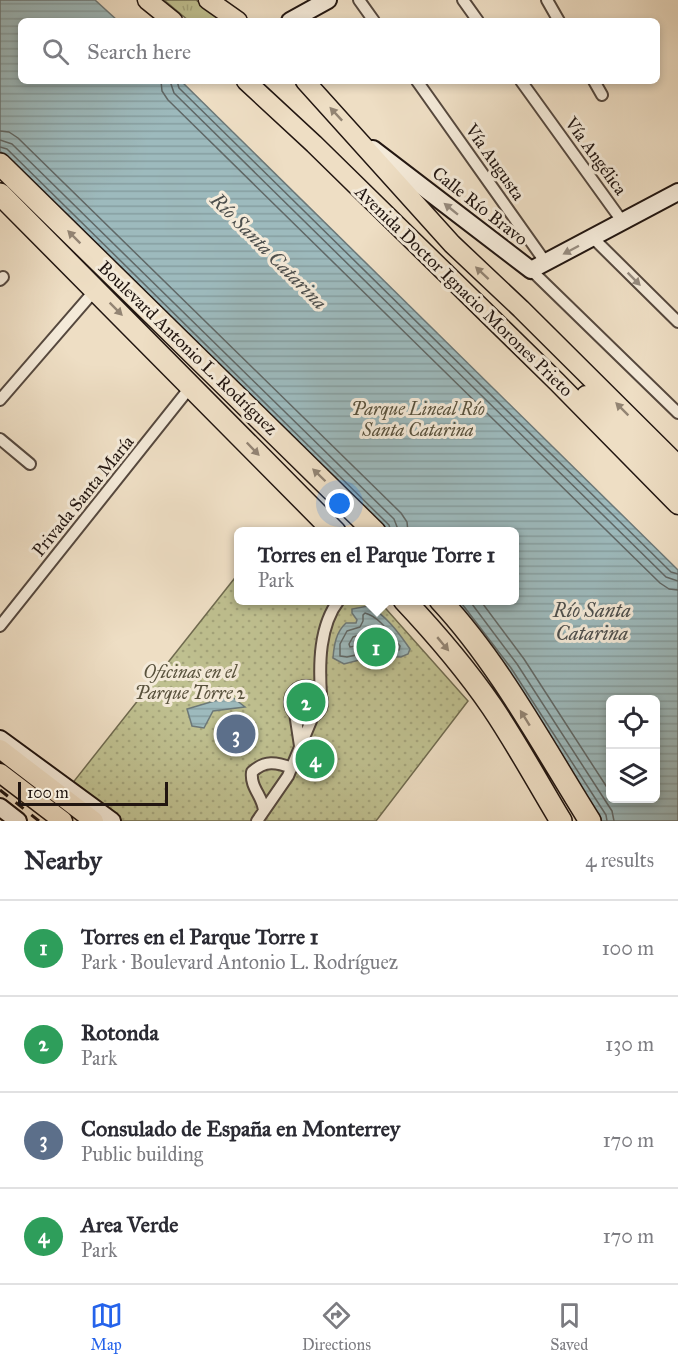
<!DOCTYPE html>
<html lang="en">
<head>
<meta charset="utf-8">
<style>
	body { margin:0; font-family:"IM FELL Great Primer",serif; background:#f2f2f3; color:#2b2b33 }
	.controls { position:absolute; right:18px; bottom:18px; display:grid; overflow:hidden; border-radius:9px; box-shadow:0 3px 9px #0003 }
	.controls button { width:54px; height:54px; display:grid; place-items:center; padding:0; border:0; border-bottom:2px solid #e1e1e2; background:#fff; color:#2b2b33; font:30px sans-serif }
	.scale { position:absolute; left:18px; bottom:15px; width:150px; box-sizing:border-box; padding-left:6px; border:3px solid #221611; border-top:0; font-size:16px; line-height:21px; white-space:nowrap; color:#221611; -webkit-text-stroke:4px #f4ead9; paint-order:stroke }
	.you { position:absolute; left:340px; top:504px; width:21px; height:21px; margin:-15px; border:4px solid #fff; border-radius:50%; background:#1a73e8; box-shadow:0 0 0 9px #1a73e833 }
	.badge { display:grid; place-items:center; width:39px; height:39px; border-radius:50%; background:#2563eb; color:#fff; font-size:20px; font-weight:700 }
	.pin { position:absolute; translate:-50% -50%; border:3px solid #fff; box-shadow:0 2px 6px #0006 }
	.popup { position:absolute; left:234px; top:527px; width:285px; height:78px; box-sizing:border-box; display:grid; place-content:center; border-radius:9px; background:#fff; filter:drop-shadow(0 2px 4px #0005); font-size:20px; white-space:nowrap; color:#7c7c81 }
	.popup b { font-size:22px; color:#2b2b33 }
	.popup::after { content:''; position:absolute; left:50%; top:100%; margin-left:-12px; border:12px solid transparent; border-top-color:#fff }
	.list { margin:0; padding:0; list-style:none }
	h2 { display:flex; justify-content:space-between; align-items:center; height:78px; margin:0; padding:0 24px; font-size:26px }
	h2 small { font-size:20px; font-weight:400; color:#7c7c81 }
	.list li { display:grid; grid-template-columns:39px 1fr auto; gap:18px; align-items:center; box-sizing:border-box; height:96px; padding:0 24px; border-top:2px solid #e1e1e2 }
	.list b { display:block; font-size:22px; white-space:nowrap }
	.list p { margin:0; font-size:20px; white-space:nowrap; color:#7c7c81 }
	.list em { font-size:20px; font-style:normal; color:#7c7c81 }
	.icon { flex:none; width:33px; height:33px; fill:none; stroke:currentColor; stroke-width:2; stroke-linecap:round; stroke-linejoin:round }
	.map { position:relative; flex:none; width:678px; height:821px; overflow:hidden }
	.search { position:absolute; background:#fff; box-shadow:0 3px 9px #0003; left:18px; right:18px; top:18px; height:66px; display:flex; align-items:center; gap:15px; box-sizing:border-box; padding:0 21px; border-radius:9px; color:#7c7c81; font-size:22px }
	.sheet { height:462px; background:#fff }
	nav { display:flex; justify-content:space-around; align-items:center; box-sizing:border-box; height:84px; border-top:2px solid #e1e1e2; background:#fff; font-size:16px; color:#7c7c81 }
	nav a { display:grid; justify-items:center; gap:3px }
	nav .on { color:#2563eb }
	.map>svg:first-child { display:block }
</style>
</head>
<body>
<div class="map">
<svg width="678" height="821" viewBox="0 0 678 821">
	<defs>
		<pattern id="grass-tufts" width="24" height="20" patternUnits="userSpaceOnUse" patternTransform="scale(1.5)"><rect width="24" height="20" fill="#bfc090"/><path d="M3 7l-1-3M5 7V3M7 7l1-3M15 17l-1-3M17 17v-4M19 17l1-3" fill="none" stroke="#a4a47b"/></pattern>
		<pattern id="park-dots" width="8" height="8" patternUnits="userSpaceOnUse" patternTransform="scale(1.5)"><rect width="8" height="8" fill="#bfc090"/><path d="M2 2h.1M6 6h.1" fill="none" stroke="#a4a47b" stroke-width="1.8" stroke-linecap="round"/></pattern>
		<pattern id="water-rules" width="6" height="5" patternUnits="userSpaceOnUse" patternTransform="scale(1.5)"><rect width="6" height="5" fill="#9dbabd"/><path d="M0 2.5h6" fill="none" stroke="#879fa1"/></pattern>
	</defs>
	<rect width="100%" height="100%" fill="#eedec4"/>
	<filter id="stains"><feTurbulence type="fractalNoise" baseFrequency=".00333" numOctaves="4"/><feColorMatrix values="0 0 0 0 .2 0 0 0 0 .09 0 0 0 0 .02 0 0 0 .5 -.17"/></filter>
	<radialGradient id="worn" r=".72"><stop offset=".6" stop-color="#630" stop-opacity="0"/><stop offset="1" stop-color="#630" stop-opacity=".3"/></radialGradient>
	<!-- grass -->
	<path fill="url(#grass-tufts)" stroke="#706b50" stroke-width="1.5" d="M164,0H196L223,21H189Z"/>
	<!-- park -->
	<path fill="url(#park-dots)" stroke="#706b50" stroke-width="1.5" d="M238,574V600L379,601L468,701L376,821H118L71,785Z"/>
	<!-- water -->
	<path fill="url(#water-rules)" stroke="#6c7878" stroke-width="1.5" fill-rule="evenodd" d="M0,0H95L118,21H21V81H181L678,570V821H602L567,765L451,601L514,600V532L388,531L0,151ZM610,700H656V798H610Z
		M368,606C385,614 399,633 410,649L408,654L401,657L375,656L344,664L333,658C334,645 336,632 346,623H356L357,620L352,613V609Z
		M231,696L245,707L213,711L204,728L192,726L187,709Z"/>
	<g fill="none" stroke-linecap="round" stroke-linejoin="round">
		<!-- shore -->
		<path stroke="#606867" stroke-width="1.5" d="M161,81L162,91L168,100L660,583L669,589L678,590
			M170,81L174,93L666,577L678,581
			M177,81L179,88L671,572L678,574
			M0,131L9,132L18,138L401,513L407,522L408,532
			M0,140L12,144L394,519L399,532
			M0,147L7,149L389,525L391,532
			M459,600L511,668L606,815L607,821
			M469,600L517,664L612,811L614,821
			M480,600L524,659L610,792
			M365,613C380,617 390,634 400,646L399,650L382,649L347,657L340,656V644L347,631L360,627L363,621V615Z
			M371,626L383,637V641L350,647L349,644L353,637L363,634Z"/>
		<!-- street casing -->
		<g stroke="#55483e" stroke-width="14">
			<path id="street" d="M359,0L374,21
				M463,0L478,21
				M547,0L559,21
				M417,81L546,263
				M521,81L622,221
				M594,81L602,95
				M593,238L678,322
				M531,270L678,413
				M0,280L3,277
				M0,400L96,289
				M0,439L30,464
				M0,626L192,385
				M290 702a16 16 0 1 1 32 0a16 16 0 1 1-32 0Z
				M321,695C319,664 319,626 339,600
				M295,713L300,746
				M264,811C263,796 250,788 252,772C265,760 276,762 292,768
				M257,821L288,776L313,716"/>
		</g>
		<!-- secondary casing -->
		<g stroke="#221611" stroke-width="20">
			<path id="secondary" d="M290,21L328,0
				M373,149L531,270L678,192
				M0,739L112,821
				M0,807L18,821"/>
		</g>
		<!-- primary casing -->
		<g stroke="#221611" stroke-width="21">
			<path id="primary" d="M147,0L173,21
				M208,0L238,21
				M246,81L314,144L557,382L678,505
				M305,81L452,244L521,309L678,465
				M586,395L678,483
				M0,749L94,821
				M0,773L63,821"/>
		</g>
		<!-- highway casing -->
		<g stroke="#221611" stroke-width="24">
			<path id="highway" d="M0,164L375,532
				M0,194L335,532
				M404,600C436,634 466,669 492,707C517,744 538,783 561,821
				M440,600C499,663 544,748 590,821"/>
		</g>
		<!-- street -->
		<use href="#street" stroke="#f4ead9" stroke-width="10"/>
		<!-- secondary -->
		<use href="#secondary" stroke="#f4ead9" stroke-width="16"/>
		<!-- primary -->
		<use href="#primary" stroke="#eedec4" stroke-width="18"/>
		<!-- highway -->
		<use href="#highway" stroke="#eedec4" stroke-width="21"/>
		<!-- rail -->
		<path stroke="#221611" stroke-width="3" stroke-dasharray="10 10" stroke-linecap="butt" d="M0,790L39,821"/>
	</g>
	<!-- one-way arrows -->
	<defs><path id="oneway-solid" d="M-6-.8H1V-3.2L6.5 0L1 3.2V.8H-6Z" transform="scale(1.5)"/></defs>
	<g fill="#928473">
		<use href="#oneway-solid" transform="translate(336 114) rotate(-133)"/>
		<use href="#oneway-solid" transform="translate(74 237) rotate(-135)"/>
		<use href="#oneway-solid" transform="translate(482 273) rotate(-137)"/>
		<use href="#oneway-solid" transform="translate(116 309) rotate(45)"/>
		<use href="#oneway-solid" transform="translate(622 409) rotate(-135)"/>
		<use href="#oneway-solid" transform="translate(253 449) rotate(46)"/>
		<use href="#oneway-solid" transform="translate(319 475) rotate(-136)"/>
		<use href="#oneway-solid" transform="translate(443 644) rotate(50)"/>
		<use href="#oneway-solid" transform="translate(525 718) rotate(-122)"/>
	</g>
	<g fill="#968b7f">
		<use href="#oneway-solid" transform="translate(451 209) rotate(-141)"/>
		<use href="#oneway-solid" transform="translate(571 250) rotate(152)"/>
		<use href="#oneway-solid" transform="translate(634 279) rotate(45)"/>
	</g>
	<g text-anchor="middle" stroke-width="6" stroke-linejoin="round" paint-order="stroke">
		<!-- street labels -->
		<g font-size="18" fill="#221611" stroke="#f4ead9">
			<text transform="translate(596 156) rotate(54)" y="6">Vía Angélica</text>
			<text transform="translate(495 162) rotate(55)" y="6">Vía Augusta</text>
			<text transform="translate(480 206) rotate(38)" y="6">Calle Río Bravo</text>
			<text transform="translate(464 291) rotate(44)" y="6">Avenida Doctor Ignacio Morones Prieto</text>
			<text transform="translate(188 348) rotate(44)" y="6">Boulevard Antonio L. Rodríguez</text>
			<text transform="translate(83 496) rotate(-51)" y="6">Privada Santa María</text>
		</g>
		<!-- park labels -->
		<g font-size="18" font-style="italic" fill="#59523d" stroke="#f4ead9">
			<text x="418" y="415">Parque Lineal Río<tspan x="418" dy="21">Santa Catarina</tspan></text>
			<text x="190" y="678">Oficinas en el<tspan x="190" dy="21">Parque Torre 2</tspan></text>
		</g>
		<!-- water labels -->
		<g font-size="20" font-style="italic" fill="#4d4f4d" stroke="#f4ead9">
			<text transform="translate(269 251) rotate(45)" y="7">Río Santa Catarina</text>
			<text x="592" y="617">Río Santa<tspan x="592" dy="23">Catarina</tspan></text>
		</g>
	</g>
	<rect width="100%" height="100%" filter="url(#stains)"/>
	<rect width="100%" height="100%" fill="url(#worn)"/>
</svg>
<div class="controls">
<button><svg class="icon" aria-label="locate" viewBox="0 0 24 24"><circle cx="12" cy="12" r="6"/><path d="M12 2v4M12 18v4M2 12h4M18 12h4"/></svg></button>
<button><svg class="icon" aria-label="layers" viewBox="0 0 24 24"><path d="M12 4l9 5-9 5-9-5zM3 14l9 5 9-5"/></svg></button>
</div>
<div class="scale">100 m</div>
<div class="you"></div>
<div class="pin badge" style="left:376px;top:647px;background:#2e9e5b">1</div>
<div class="popup"><b>Torres en el Parque Torre 1</b>Park</div>
<div class="pin badge" style="left:306px;top:702px;background:#2e9e5b">2</div>
<div class="pin badge" style="left:236px;top:734px;background:#5c6f8a">3</div>
<div class="pin badge" style="left:315px;top:759px;background:#2e9e5b">4</div>
<div class="search"><svg class="icon" aria-label="search" viewBox="0 0 24 24"><circle cx="10" cy="10" r="6"/><path d="M15 15l6 6"/></svg>Search here</div>
</div>
<section class="sheet">
<h2>Nearby<small>4 results</small></h2>
<ul class="list">
<li><span class="badge" style="background:#2e9e5b">1</span><div><b>Torres en el Parque Torre 1</b><p>Park · Boulevard Antonio L. Rodríguez</p></div><em>100 m</em></li>
<li><span class="badge" style="background:#2e9e5b">2</span><div><b>Rotonda</b><p>Park</p></div><em>130 m</em></li>
<li><span class="badge" style="background:#5c6f8a">3</span><div><b>Consulado de España en Monterrey</b><p>Public building</p></div><em>170 m</em></li>
<li><span class="badge" style="background:#2e9e5b">4</span><div><b>Area Verde</b><p>Park</p></div><em>170 m</em></li>
</ul>
</section>
<nav>
<a class="on"><svg class="icon" aria-label="map" viewBox="0 0 24 24"><path d="M3 6l6-2 6 2 6-2v14l-6 2-6-2-6 2zM9 4v14M15 6v14"/></svg>Map</a>
<a><svg class="icon" aria-label="directions" viewBox="0 0 24 24"><path d="M12 3l9 9-9 9-9-9zM9 14v-3h6M13 9l2 2-2 2"/></svg>Directions</a>
<a><svg class="icon" aria-label="saved" viewBox="0 0 24 24"><path d="M7 4h10v16l-5-4-5 4z"/></svg>Saved</a>
</nav>
</body>
</html>
